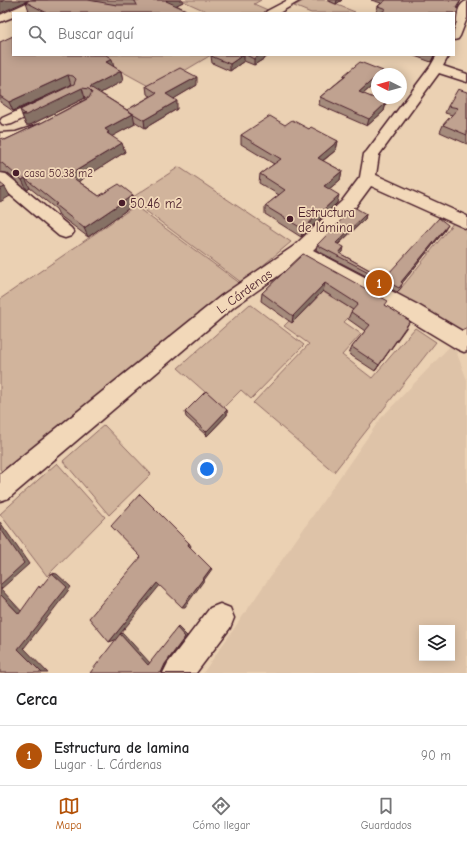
<!DOCTYPE html>
<html lang="es">
<head>
<meta charset="utf-8">
<style>
	body { margin:0; font-family:"Comic Neue",sans-serif; background:#f6f6f6; color:#202124 }
	.controls { position:absolute; right:12px; bottom:12px; display:grid; overflow:hidden; border-radius:0px; box-shadow:0 2px 10px #0003 }
	.controls button { width:36px; height:36px; display:grid; place-items:center; padding:0; border:0; border-bottom:1px solid #e0e0e0; background:#fff; color:#202124; font:20px sans-serif }
	.compass { position:absolute; left:371px; top:68px; width:36px; height:36px; border-radius:50%; background:#fff; box-shadow:0 2px 10px #0003; rotate:276deg }
	.you { position:absolute; left:207px; top:469px; width:14px; height:14px; margin:-10px; border:3px solid #fff; border-radius:50%; background:#1a73e8; box-shadow:0 0 0 6px #1a73e833 }
	.badge { display:grid; place-items:center; width:26px; height:26px; border-radius:50%; background:#b45309; color:#fff; font-size:13px; font-weight:700 }
	.pin { position:absolute; translate:-50% -50%; border:2px solid #fff; box-shadow:0 1px 4px #0006 }
	.list { margin:0; padding:0; list-style:none }
	h2 { display:flex; justify-content:space-between; align-items:center; height:52px; margin:0; padding:0 16px; font-size:17px }
	h2 small { font-size:13px; font-weight:400; color:#757577 }
	.list li { display:grid; grid-template-columns:26px 1fr auto; gap:12px; align-items:center; box-sizing:border-box; height:60px; padding:0 16px; border-top:1px solid #e0e0e0 }
	.list b { display:block; font-size:15px; white-space:nowrap }
	.list p { margin:0; font-size:13px; white-space:nowrap; color:#757577 }
	.list em { font-size:13px; font-style:normal; color:#757577 }
	.icon { flex:none; width:22px; height:22px; fill:none; stroke:currentColor; stroke-width:2; stroke-linecap:round; stroke-linejoin:round }
	.map { position:relative; flex:none; width:467px; height:673px; overflow:hidden }
	.search { position:absolute; background:#fff; box-shadow:0 2px 10px #0003; left:12px; right:12px; top:12px; height:44px; display:flex; align-items:center; gap:10px; box-sizing:border-box; padding:0 14px; border-radius:0px; color:#757577; font-size:15px }
	.sheet { height:112px; background:#fff }
	nav { display:flex; justify-content:space-around; align-items:center; box-sizing:border-box; height:56px; border-top:1px solid #e0e0e0; background:#fff; font-size:11px; color:#757577 }
	nav a { display:grid; justify-items:center; gap:2px }
	nav .on { color:#b45309 }
	.map>svg:first-child { display:block }
</style>
</head>
<body>
<div class="map">
<svg width="467" height="673" viewBox="0 0 467 673">
	<rect width="100%" height="100%" fill="#ebd1b3"/>
	<filter id="ink" filterUnits="userSpaceOnUse"><feTurbulence type="fractalNoise" baseFrequency=".025" numOctaves="2"/><feDisplacementMap in="SourceGraphic" scale="8" xChannelSelector="R" yChannelSelector="G"/><feConvolveMatrix kernelMatrix="1 2 1 2 8 2 1 2 1" color-interpolation-filters="sRGB"/></filter>
	<g filter="url(#ink)">
		<!-- built -->
		<path fill="#dec3a8" fill-rule="evenodd" d="M453,343L467,380V673H203L381,418ZM422,628H452V658H422Z"/>
		<!-- green -->
		<path fill="#d1b49c" stroke="#8e6a64" d="M181,0H261L254,4L270,11L266,13H210Z
			M305,0H325L355,12L352,13H311L294,6Z
			M92,55H211L154,89Z
			M179,167L291,242L242,283L130,199Z
			M135,206L241,284L7,478L0,469V299Z
			M454,222L467,227V327L460,336L394,297Z
			M320,290L355,311L344,322L361,334L342,355L372,378L415,328L436,342L334,472L253,403L309,344L284,326Z
			M250,304L304,345L251,399L241,390L223,408L178,368Z
			M104,425L151,474L109,515L63,461Z
			M57,463L105,517L47,576L0,514Z"/>
		<g fill="none" stroke-linecap="round" stroke-linejoin="round">
			<!-- street casing -->
			<g stroke="#4a1f2b" stroke-width="3">
				<path id="street" d="M33,0H47L46,2L22,13H13V17L0,22V15Z
					M288,0H301L279,13H265L267,11Z
					M467,1V18L460,36L458,39L454,40C454,29 455,4 467,1Z
					M437,55H449L443,66L467,74V82L439,73L379,155L376,175L467,216V229L371,186L354,209L313,250L418,305L462,331L467,329V351L464,352L457,349L404,317L301,260L235,306L9,498L0,501V474L221,296L294,246L342,201L360,177L364,154L367,151L430,67Z
					M46,98L51,99L53,102L51,105L12,124L7,125L2,124L0,121L2,118Z
					M37,125L42,126L44,129L42,132L18,141H0V133L16,132Z
					M0,173L6,174L71,228L74,232L71,236L65,238L59,236L0,186Z
					M220,604L230,608L234,618L230,628L196,673H163L168,663L210,608Z"/>
			</g>
			<!-- street -->
			<use href="#street" fill="#f2d8b9" fill-rule="evenodd"/>
		</g>
		<!-- wall -->
		<path fill="#a58b7c" stroke="#4a1f2b" d="M30,0H183V2L176,5L186,10V13H32L29,11L26,2Z
			M327,0H342L336,4Z
			M371,0H461L457,9L456,23L454,29V13H376L378,6L381,3Z
			M0,42L114,67L121,71L123,81L100,93L127,110L151,96L147,94L146,86L197,85L173,99L177,109L145,128L134,121L135,124L112,136L125,152L78,181L99,196L133,195L135,204L88,237L59,215L56,209L30,188L27,190L7,173L0,172V139L5,140L43,122L88,98H85L30,125H26L20,110L73,85H71L13,111L0,102Z
			M212,55H270L254,65L244,61L230,71L212,63L211,56Z
			M412,55H435L431,62Z
			M383,71L382,74H377V82L363,94L386,103L384,111L367,126L319,105L320,97L343,78L344,75Z
			M467,92V144L440,132L443,125L452,115L445,113L448,106Z
			M285,125L309,129L338,141L336,150L323,161L342,171L340,180L329,189L337,203L301,237L265,214V206L279,195L259,183L260,174L274,164L241,144V135Z
			M366,214L365,219L339,244L343,252L341,254L375,273L388,274L445,230L402,283L401,288L397,292L316,250L317,245Z
			M303,254L410,321L375,371L349,354L352,347L365,331L348,319L351,312L353,310L323,291L292,323L261,301L262,293Z
			M227,410V415L207,436L186,417L185,412Z"/>
		<!-- shaded-wall -->
		<path fill="#867165" stroke="#4a1f2b" d="M5,0H29L0,13V2Z
			M167,0H183V2L167,10L166,1Z
			M337,0H342L336,4Z
			M186,10V13H180Z
			M243,55H244V61L230,71V64Z
			M260,55H270L254,65V59Z
			M434,55H435L431,62Z
			M112,59L114,68L106,62Z
			M121,71L123,81L93,97L90,87Z
			M68,75L71,85L13,111L9,102Z
			M377,76V82L357,99L359,92Z
			M197,77V85L167,103L166,94Z
			M82,88L85,98L30,125H26L22,115Z
			M177,101V109L145,128L144,120Z
			M386,103L384,111L367,126L369,119Z
			M133,114L135,124L111,137L105,129Z
			M338,141L336,150L316,166L318,158Z
			M122,143L125,152L73,185L69,175Z
			M342,171L340,180L322,195L324,186Z
			M25,178L30,188L27,190L22,180Z
			M5,187L10,196L0,202V189Z
			M133,195L135,204L88,237L84,228Z
			M339,195L337,203L301,237L303,229Z
			M366,214L365,219L335,247L336,243Z
			M448,225L445,230L399,287L401,282Z
			M344,247L343,252L338,257L339,253Z
			M325,283L323,291L292,323L293,316Z
			M410,321L406,328L375,371L379,365Z
			M227,410V415L207,436L206,432Z
			M0,522L29,564L1,589L24,614H19L0,594Z
			M189,543L191,546L190,548L188,545Z
			M211,568L212,569L185,607H182Z
			M52,573L57,574L71,587L24,648L48,673H42L18,649Z
			M157,583L161,584L120,634L123,633L150,663L148,665L115,640L109,642Z
			M178,627L187,636L167,662L162,673H161L177,628Z"/>
		<!-- building -->
		<path fill="#c0a290" stroke="#4a1f2b" d="M0,0H5L0,2Z
			M30,0H88L117,5H137L135,1L132,0H167L166,1L186,10L180,13H47L26,2Z
			M386,0H461L456,8L458,9L456,23L454,27V13H380L386,9L378,6Z
			M13,36V55H106L112,59L106,62L121,71L90,87L133,114L105,129L109,132L107,133L122,143L69,175L99,196L119,184L133,195L84,228L55,205L57,204L25,178L22,180L2,163H0V139L2,138L5,140L43,122L89,98L92,92L89,89L82,88L26,115H22L25,114L20,110L74,84L76,79L73,76L68,75L9,102L0,96V42Z
			M212,55H243L230,64L211,56Z
			M246,55H260L254,59Z
			M360,62L383,71L379,74H377V76L359,92L386,103L369,119L320,97L346,76L344,75Z
			M180,68L197,77L166,94L177,101L144,120L127,110L157,93L146,86Z
			M458,89L467,92V135L443,125L458,108L448,106Z
			M270,116L285,125L292,120L309,129L311,127L338,141L318,158L342,171L324,186L339,195L303,229L265,206L285,190L260,174L281,159L241,135Z
			M0,183L5,187L0,189Z
			M354,207L366,214L336,243L344,247L339,253L375,273L379,269L388,274L439,218L448,225L401,282L403,283L399,288L317,245Z
			M303,254L388,301L385,305L410,321L379,365L352,347L370,325L351,312L358,304L325,283L293,316L262,293Z
			M206,391L227,410L206,432L185,412Z
			M140,494L189,543L188,545L211,568L182,607L157,583L109,642L89,618L141,557L111,526Z
			M0,528L24,563L0,585Z
			M52,573L67,587L18,649L42,673H0V594L19,614L39,586L40,588Z
			M177,628L185,637L165,664L161,673H90L120,634L148,665Z"/>
	</g>
	<!-- markers -->
	<g fill="#4a1f2b" stroke="#f2d8b9" stroke-width="1.5">
		<circle cx="16" cy="173" r="4"/>
		<circle cx="122" cy="203" r="4"/>
		<circle cx="290" cy="219" r="4"/>
	</g>
	<g text-anchor="middle" stroke-width="3.5" stroke-linejoin="round" paint-order="stroke">
		<!-- far-poi labels -->
		<g font-size="11" fill="#4a1f2b" stroke="#f2d8b9" text-anchor="start">
			<text x="24" y="177">casa 50.38 m2</text>
		</g>
		<!-- poi labels -->
		<g font-size="13" fill="#4a1f2b" stroke="#f2d8b9" text-anchor="start">
			<text x="130" y="208">50.46 m2</text>
			<text x="298" y="217">Estructura<tspan x="298" dy="15">de lámina</tspan></text>
		</g>
		<!-- street labels -->
		<g font-size="13" fill="#4a1f2b" stroke="#f2d8b9">
			<text transform="translate(244 291) rotate(-36)" y="5">L. Cárdenas</text>
		</g>
	</g>
</svg>
<div class="controls">
<button><svg class="icon" aria-label="layers" viewBox="0 0 24 24"><path d="M12 4l9 5-9 5-9-5zM3 14l9 5 9-5"/></svg></button>
</div>
<svg class="compass" viewBox="-18 -18 36 36"><path d="M0-13l5 13h-10z" fill="#e53935"/><path d="M0 13l5-13h-10z" fill="#757577"/></svg>
<div class="you"></div>
<div class="pin badge" style="left:379px;top:283px">1</div>
<div class="search"><svg class="icon" aria-label="search" viewBox="0 0 24 24"><circle cx="10" cy="10" r="6"/><path d="M15 15l6 6"/></svg>Buscar aquí</div>
</div>
<section class="sheet">
<h2>Cerca<small></small></h2>
<ul class="list">
<li><span class="badge">1</span><div><b>Estructura de lamina</b><p>Lugar · L. Cárdenas</p></div><em>90 m</em></li>
</ul>
</section>
<nav>
<a class="on"><svg class="icon" aria-label="map" viewBox="0 0 24 24"><path d="M3 6l6-2 6 2 6-2v14l-6 2-6-2-6 2zM9 4v14M15 6v14"/></svg>Mapa</a>
<a><svg class="icon" aria-label="directions" viewBox="0 0 24 24"><path d="M12 3l9 9-9 9-9-9zM9 14v-3h6M13 9l2 2-2 2"/></svg>Cómo llegar</a>
<a><svg class="icon" aria-label="saved" viewBox="0 0 24 24"><path d="M7 4h10v16l-5-4-5 4z"/></svg>Guardados</a>
</nav>
</body>
</html>
